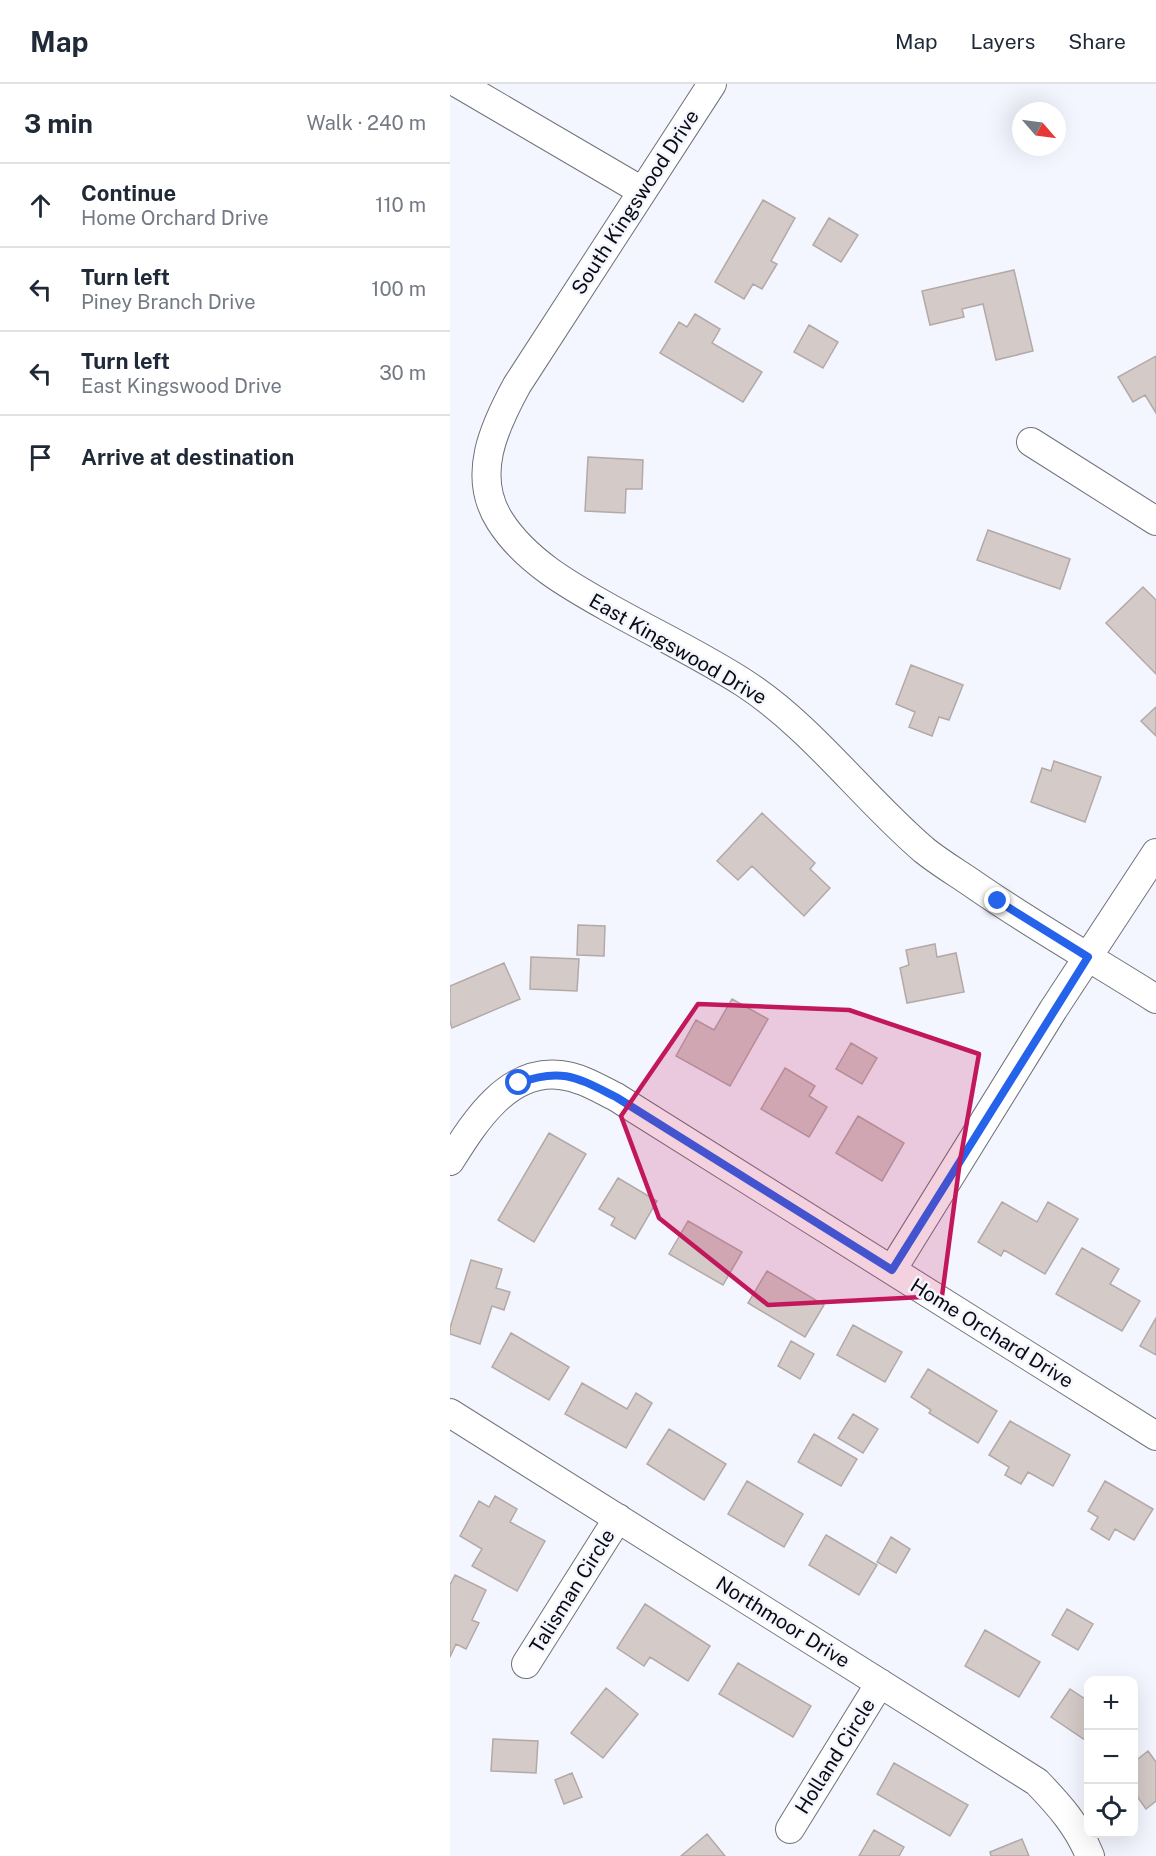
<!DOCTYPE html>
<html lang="en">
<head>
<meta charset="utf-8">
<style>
	body { margin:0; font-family:"Public Sans",sans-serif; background:#f2f2f3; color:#1f2937 }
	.controls { position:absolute; right:18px; bottom:18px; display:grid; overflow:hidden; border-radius:12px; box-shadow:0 6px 24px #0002 }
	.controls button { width:54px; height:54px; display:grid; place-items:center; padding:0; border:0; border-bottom:2px solid #e0e1e3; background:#fff; color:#1f2937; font:30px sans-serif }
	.compass { position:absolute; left:562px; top:18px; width:54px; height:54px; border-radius:50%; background:#fff; box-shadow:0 6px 24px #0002; rotate:118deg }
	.stop { position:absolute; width:18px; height:18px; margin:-14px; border:4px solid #2563eb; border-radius:50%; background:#fff }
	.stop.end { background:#2563eb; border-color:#fff; box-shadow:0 2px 6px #0008 }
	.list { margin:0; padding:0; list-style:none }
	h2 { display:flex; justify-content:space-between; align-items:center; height:78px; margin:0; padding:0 24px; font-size:26px }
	h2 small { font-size:20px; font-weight:400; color:#747a83 }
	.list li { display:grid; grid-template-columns:39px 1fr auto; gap:18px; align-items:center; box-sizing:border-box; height:84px; padding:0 24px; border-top:2px solid #e0e1e3 }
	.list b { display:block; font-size:22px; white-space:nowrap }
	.list p { margin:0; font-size:20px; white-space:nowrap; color:#747a83 }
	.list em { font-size:20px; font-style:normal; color:#747a83 }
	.icon { flex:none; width:33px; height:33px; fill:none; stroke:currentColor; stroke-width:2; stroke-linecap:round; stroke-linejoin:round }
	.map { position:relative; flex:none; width:706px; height:1772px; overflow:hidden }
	header { display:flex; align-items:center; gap:36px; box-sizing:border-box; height:84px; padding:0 30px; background:#fff; border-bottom:2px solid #e0e1e3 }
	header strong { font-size:28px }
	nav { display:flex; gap:33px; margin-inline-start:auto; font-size:21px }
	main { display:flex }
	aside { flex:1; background:#fff }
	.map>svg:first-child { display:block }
</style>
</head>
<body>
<header>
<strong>Map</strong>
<nav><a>Map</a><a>Layers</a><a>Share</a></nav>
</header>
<main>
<aside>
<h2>3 min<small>Walk · 240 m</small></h2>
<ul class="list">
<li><svg class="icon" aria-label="ahead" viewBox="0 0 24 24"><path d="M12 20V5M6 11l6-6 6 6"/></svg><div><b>Continue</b><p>Home Orchard Drive</p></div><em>110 m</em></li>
<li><svg class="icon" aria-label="left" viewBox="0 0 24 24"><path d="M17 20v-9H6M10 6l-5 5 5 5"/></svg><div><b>Turn left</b><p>Piney Branch Drive</p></div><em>100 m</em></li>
<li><svg class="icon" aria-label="left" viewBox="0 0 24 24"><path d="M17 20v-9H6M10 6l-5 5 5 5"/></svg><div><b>Turn left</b><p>East Kingswood Drive</p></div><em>30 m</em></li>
<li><svg class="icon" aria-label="arrive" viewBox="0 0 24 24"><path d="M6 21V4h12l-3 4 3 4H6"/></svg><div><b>Arrive at destination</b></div></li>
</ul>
</aside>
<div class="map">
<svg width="706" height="1772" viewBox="0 0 706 1772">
	<rect width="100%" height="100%" fill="#f4f6ff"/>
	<!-- building -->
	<path fill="#d4cac8" stroke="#b3a9a7" stroke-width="1.5" d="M313,116L345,134L321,177L327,180L312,205L303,200L294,215L265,198Z
		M379,134L408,151L391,178L363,161Z
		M564,186L583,267L546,276L533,220L512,225L514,233L480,241L472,207Z
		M245,230L270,245L262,259L312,288L293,318L210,269L229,238L237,243Z
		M359,241L388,258L373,284L344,268Z
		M706,272V329L695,311L683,318L668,293Z
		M138,373L193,376L192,405H176L175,429L135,427Z
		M538,446L620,475L610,505L527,476Z
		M693,503L706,516V590L656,539Z
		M461,581L513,601L499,636L489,633L482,652L459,643L465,628L446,620Z
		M706,623V652L691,637Z
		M604,677L651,693L635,738L581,718L592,684L601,687Z
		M312,729L365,779L360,785L380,804L354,832L302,782L288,796L267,777Z
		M128,841L155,842L154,872L127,871Z
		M485,860L487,873L506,869L514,908L457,919L450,884L459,881L456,866Z
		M81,873L129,875L127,907L80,905Z
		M54,879L70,915L2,944L0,938V902Z
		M282,915L318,935L280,1002L226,972L246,936L264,946Z
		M401,959L427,974L412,1000L386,985Z
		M335,984L365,1002L359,1012L377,1023L359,1053L311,1025Z
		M408,1032L454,1059L432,1097L386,1069Z
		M99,1049L136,1070L84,1158L48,1136Z
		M168,1094L207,1117L185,1155L161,1141L165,1134L149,1125Z
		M552,1118L587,1138L598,1118L628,1135L595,1190L554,1166L551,1172L528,1158Z
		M238,1137L292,1168L273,1201L219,1170Z
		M632,1164L669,1185L660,1200L690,1217L672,1247L606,1210Z
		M21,1176L52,1185L46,1204L60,1208L54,1226L42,1222L30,1260L0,1250V1244Z
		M317,1187L374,1221L355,1253L298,1219Z
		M706,1234V1271L690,1262Z
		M403,1241L452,1268L435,1298L387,1271Z
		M61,1249L119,1283L99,1316L42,1283Z
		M341,1257L364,1270L350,1295L328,1282Z
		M478,1285L547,1327L528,1359L479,1329L481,1326L461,1313Z
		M132,1299L177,1325L186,1309L202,1319L176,1364L115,1330Z
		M403,1330L428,1345L413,1369L388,1354Z
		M560,1337L620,1371L603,1402L578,1388L571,1400L555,1391L559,1383L539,1371Z
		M219,1345L276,1380L254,1416L197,1380Z
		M364,1350L407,1375L391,1402L348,1378Z
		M297,1397L353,1430L334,1463L278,1430Z
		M655,1397L703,1425L684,1456L665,1445L659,1456L641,1445L648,1433L638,1427Z
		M45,1412L67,1425L60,1438L95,1457L67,1507L22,1482L32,1465L10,1452L29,1417L39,1423Z
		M376,1451L427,1481L409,1511L359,1481Z
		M441,1453L460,1465L446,1489L427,1478Z
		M5,1491L36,1506L22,1536L29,1539L16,1565L6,1560L0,1573V1501Z
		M195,1520L260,1562L238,1597L200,1573L194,1582L167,1564Z
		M617,1525L643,1540L628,1566L602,1551Z
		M535,1546L590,1578L569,1613L515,1582Z
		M288,1579L361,1622L343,1653L269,1610Z
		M156,1604L188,1630L153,1674L121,1649Z
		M620,1605L638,1617V1658L601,1633Z
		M43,1655L88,1657L86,1689L41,1687Z
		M698,1667L706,1678V1717L696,1725L684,1708V1678Z
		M444,1679L518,1721L500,1752L427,1710Z
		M122,1689L132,1713L114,1720L105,1696Z
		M424,1746L454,1763L449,1772H409Z
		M257,1750L275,1772H231Z
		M572,1755L579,1772H541L540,1768Z"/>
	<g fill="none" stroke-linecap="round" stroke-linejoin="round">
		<!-- street casing -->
		<g stroke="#70727a" stroke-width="30">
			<path id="street" d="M9,0L192,107
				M262,0L67,301C44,343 21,392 50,437C76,478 122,503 163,526C206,550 252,572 294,599C362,643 412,713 474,766C490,779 509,790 526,802C584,842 646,877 706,915
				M581,358L706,437
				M0,1077C24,1039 57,985 110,991C130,993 148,1004 166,1013L706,1352
				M442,1186L603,926L706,769
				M0,1329L587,1698C609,1721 628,1742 640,1772
				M76,1580L168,1434
				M340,1745L430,1599"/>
		</g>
		<!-- street -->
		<use href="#street" stroke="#fff" stroke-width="28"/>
	</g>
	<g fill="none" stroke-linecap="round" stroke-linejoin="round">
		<!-- route -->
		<path stroke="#2563eb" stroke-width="8" d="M69,999C112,983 128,994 166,1013L442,1186L638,873L548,817"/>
	</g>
	<!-- marked area -->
	<path fill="#c2185b" fill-opacity="0.2" stroke="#c2185b" stroke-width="4.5" stroke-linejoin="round" d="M248,920L399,926L529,970L510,1077L492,1212L318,1221L209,1134L171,1032Z"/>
	<g text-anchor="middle" stroke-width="5" stroke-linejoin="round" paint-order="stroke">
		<!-- street labels -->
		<g font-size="20" fill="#0b0b0e" stroke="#f4f6ff">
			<text transform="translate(185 118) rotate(-57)" y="7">South Kingswood Drive</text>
			<text transform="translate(228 565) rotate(30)" y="7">East Kingswood Drive</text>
			<text transform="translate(542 1249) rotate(32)" y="7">Home Orchard Drive</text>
			<text transform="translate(122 1507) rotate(-58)" y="7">Talisman Circle</text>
			<text transform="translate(333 1538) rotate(32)" y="7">Northmoor Drive</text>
			<text transform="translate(385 1672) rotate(-58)" y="7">Holland Circle</text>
		</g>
	</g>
</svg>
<div class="controls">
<button>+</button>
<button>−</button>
<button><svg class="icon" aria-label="locate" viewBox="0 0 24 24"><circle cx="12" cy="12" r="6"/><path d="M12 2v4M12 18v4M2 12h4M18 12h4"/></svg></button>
</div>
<svg class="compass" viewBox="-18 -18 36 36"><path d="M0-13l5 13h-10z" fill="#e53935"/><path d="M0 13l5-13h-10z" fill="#747a83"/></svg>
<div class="stop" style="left:69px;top:999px"></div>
<div class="stop end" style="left:548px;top:817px"></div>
</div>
</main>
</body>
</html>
